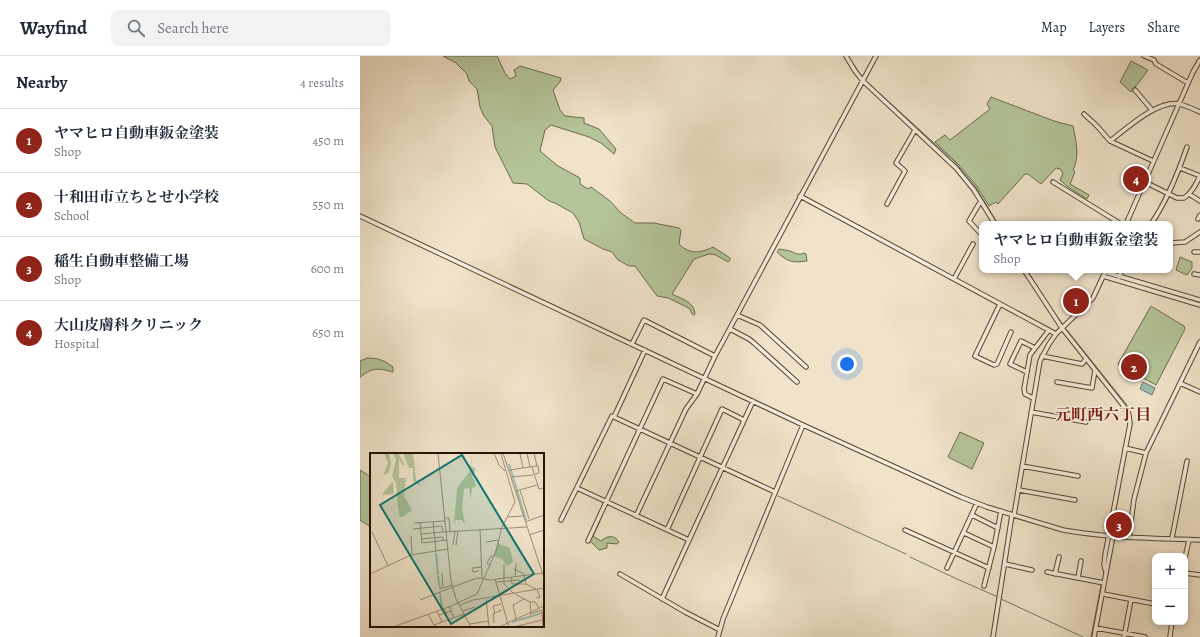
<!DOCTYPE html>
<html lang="en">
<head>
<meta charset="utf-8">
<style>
	body { margin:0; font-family:Alegreya,"Noto Serif JP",serif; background:#f2f2f3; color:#1f2937 }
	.controls { position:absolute; right:12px; bottom:12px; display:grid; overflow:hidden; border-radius:8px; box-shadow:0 2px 6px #0003 }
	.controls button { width:36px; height:36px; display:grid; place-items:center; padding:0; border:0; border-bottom:1px solid #e0e1e3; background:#fff; color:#1f2937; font:20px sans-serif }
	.you { position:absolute; left:487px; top:308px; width:14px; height:14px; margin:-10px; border:3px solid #fff; border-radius:50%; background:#1a73e8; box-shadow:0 0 0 6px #1a73e833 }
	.badge { display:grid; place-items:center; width:26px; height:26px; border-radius:50%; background:#8f2418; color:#fff; font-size:13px; font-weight:700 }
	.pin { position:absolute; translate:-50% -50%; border:2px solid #fff; box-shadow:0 1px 4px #0006 }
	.popup { position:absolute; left:619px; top:165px; width:194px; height:52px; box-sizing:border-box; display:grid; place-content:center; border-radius:8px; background:#fff; filter:drop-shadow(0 1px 3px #0005); font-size:13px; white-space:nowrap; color:#747a83 }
	.popup b { font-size:15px; color:#1f2937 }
	.popup::after { content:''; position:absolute; left:50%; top:100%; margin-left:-8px; border:8px solid transparent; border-top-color:#fff }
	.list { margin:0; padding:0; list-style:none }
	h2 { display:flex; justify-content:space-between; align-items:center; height:52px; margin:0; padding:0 16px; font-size:17px }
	h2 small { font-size:13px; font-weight:400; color:#747a83 }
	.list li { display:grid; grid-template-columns:26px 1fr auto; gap:12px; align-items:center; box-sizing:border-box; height:64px; padding:0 16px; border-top:1px solid #e0e1e3 }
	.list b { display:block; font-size:15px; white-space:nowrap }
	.list p { margin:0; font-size:13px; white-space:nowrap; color:#747a83 }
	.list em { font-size:13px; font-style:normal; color:#747a83 }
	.icon { flex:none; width:22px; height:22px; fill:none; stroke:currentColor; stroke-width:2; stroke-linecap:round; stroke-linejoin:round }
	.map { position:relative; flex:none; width:840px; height:581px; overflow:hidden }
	header { display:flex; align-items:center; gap:24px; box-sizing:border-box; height:56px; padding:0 20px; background:#fff; border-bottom:1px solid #e0e1e3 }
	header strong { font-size:19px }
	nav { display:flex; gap:22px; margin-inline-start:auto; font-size:14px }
	.search { width:280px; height:36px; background:#f2f2f3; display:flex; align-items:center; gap:10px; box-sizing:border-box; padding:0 14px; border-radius:8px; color:#747a83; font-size:15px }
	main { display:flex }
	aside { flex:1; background:#fff }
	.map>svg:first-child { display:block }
</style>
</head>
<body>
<header>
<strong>Wayfind</strong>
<div class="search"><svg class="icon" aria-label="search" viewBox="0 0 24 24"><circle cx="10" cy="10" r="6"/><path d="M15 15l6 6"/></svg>Search here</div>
<nav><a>Map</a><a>Layers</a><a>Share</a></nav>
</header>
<main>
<aside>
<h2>Nearby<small>4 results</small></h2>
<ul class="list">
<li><span class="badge">1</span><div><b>ヤマヒロ自動車鈑金塗装</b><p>Shop</p></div><em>450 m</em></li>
<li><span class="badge">2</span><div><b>十和田市立ちとせ小学校</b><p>School</p></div><em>550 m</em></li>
<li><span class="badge">3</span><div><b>稲生自動車整備工場</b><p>Shop</p></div><em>600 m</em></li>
<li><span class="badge">4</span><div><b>大山皮膚科クリニック</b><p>Hospital</p></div><em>650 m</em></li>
</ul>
</aside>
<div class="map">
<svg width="840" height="581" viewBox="0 0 840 581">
	<rect width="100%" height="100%" fill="#f0e3ca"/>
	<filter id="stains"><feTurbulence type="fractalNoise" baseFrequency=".005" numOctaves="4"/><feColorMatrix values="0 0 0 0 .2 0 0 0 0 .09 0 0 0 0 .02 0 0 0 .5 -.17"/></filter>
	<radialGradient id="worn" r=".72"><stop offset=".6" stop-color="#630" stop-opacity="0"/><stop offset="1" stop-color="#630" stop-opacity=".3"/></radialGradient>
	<!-- green -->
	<path fill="#b5c59a" stroke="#6c6c4d" d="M83,0H137L145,17L150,23L156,20L154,14L160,10L201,22L200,26L193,34L200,54L205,60L224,62V67L239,73L256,93L254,98L241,87L229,81L191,69L185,74L180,95L198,110L220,122V128L228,133L231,131L250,145L261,157L275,167H294L319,172L321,174L319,188C330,199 340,197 353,191L370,202V204L368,206L356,199L349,198L334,203L312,238C321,243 334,245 335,258L333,259L329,252L308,242L297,240L275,210H269L258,204L252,196L243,193L224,183L219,166L213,157L195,147L189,145L167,128L153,127L135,91L132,70L124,60L120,51L117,33L109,25L107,18L96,7Z
		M771,5L788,14L780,25L771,36L760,26Z
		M631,41L694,65L713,70C716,85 720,100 713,114L715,116L710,128L729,139L727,143L708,131L700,124L703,117L700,113L696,112L681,128L668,118H665L638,148L636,146L629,150L616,129L599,109L575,86L585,79L590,84L630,53L627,48Z
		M419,193C423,194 427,194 430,195C436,197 438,200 444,197L446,198L447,205C432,207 428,206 417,196Z
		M820,201L832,206V212L827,219L816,214Z
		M791,250L824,270L825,273L796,329L758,308Z
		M7,302C18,302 24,304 33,311V316C17,312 14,311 0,321V305Z
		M600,376L624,387L612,413L588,401Z
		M0,414L11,421V471L0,464Z
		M238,465H240L233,480L241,485C247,480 254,478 259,486L257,488L247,487V492L239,494L230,485Z"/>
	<!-- water -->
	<path fill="#9bbfb0" stroke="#6b7a6a" d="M783,326L795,332L792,339L780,333Z"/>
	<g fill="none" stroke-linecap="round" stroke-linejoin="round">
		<!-- stream -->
		<path stroke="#6b7a6a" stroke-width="1" d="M488,0L502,21
			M506,25L595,106L615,130L638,168
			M667,214L690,251
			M693,255L702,267
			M706,273L767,349
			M768,387L772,367L770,355
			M418,440L546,498
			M752,475L766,398
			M747,498L750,487
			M550,501L597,523L638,541
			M641,543L723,581
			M731,581L741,529"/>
		<!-- minor casing -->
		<g stroke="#564632" stroke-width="5.5">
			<path id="minor" d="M486,0L495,15L503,25L596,112L614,134L635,168
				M784,0L794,4L796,8L828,27
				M775,34L792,54
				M724,58L737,70L750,85L793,105
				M750,85C766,73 798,43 820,48C826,50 834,53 840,56
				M693,126L761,168
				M785,126L817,142H824C832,137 836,128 840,120L820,112
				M829,138L840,145
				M440,140L696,278
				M621,146L619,148L609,165L622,179
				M527,148L545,115L536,107L555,74
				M0,160L443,369L601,441L627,451L703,474C748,482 794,482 840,484
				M838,163L840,159
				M766,168L833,16L840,4
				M791,168C807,145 818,117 827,91
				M810,187L825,186L840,176
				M834,196H840
				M664,214L702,272L766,353L769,359L770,368L745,499L744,509L746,516
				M745,216L840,244
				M834,218L840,219
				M743,220L840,249
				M759,221L762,214
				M594,223L613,188
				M640,248L615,300L634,309L637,308L651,276
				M377,259L400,269L446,311
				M370,273L389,283L394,287L437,326
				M272,288L284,264L355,300
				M682,300L722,308L726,303
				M667,316L650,308L661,285L675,292
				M697,326L732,332L735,314
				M820,327L840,336
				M673,342L665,338L664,333L670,299L689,274
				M671,356L726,366
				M254,361L415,436
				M765,392L786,397
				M662,410L718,420
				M217,432L329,484L393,345
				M659,434L715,444
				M612,459L638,472
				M654,459L680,305L689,288L696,278L733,242L746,214
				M276,460L326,353L337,338
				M201,464L252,360L254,361L285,294
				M307,474L362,353L384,364
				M545,474L629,512
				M604,477L634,491
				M769,481L774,443L786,397L840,286
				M812,482L827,405
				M228,485L303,323L337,338L355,300L516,0
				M825,502L829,484
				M645,508L672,514
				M587,512L617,447
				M687,516L744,527
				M825,517L840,519
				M260,518L325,556L360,574
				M695,518L699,501
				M718,522L721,505
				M624,530L634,491L641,455
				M743,538L795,548
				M302,543L329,484
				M736,572L785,581
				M358,581L363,563L443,369
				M633,581L652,459
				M734,581L753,480
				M764,581L771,544
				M810,581L812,566"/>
		</g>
		<!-- minor -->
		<use href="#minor" stroke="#f5eddd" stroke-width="3.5"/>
	</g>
	<g text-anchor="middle" stroke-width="3.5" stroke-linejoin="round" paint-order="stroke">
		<!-- neighbourhood labels -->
		<g font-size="16" font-weight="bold" fill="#7a1f14" stroke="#f5eddd">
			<text x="743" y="364">元町西六丁目</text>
		</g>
	</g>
	<!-- overview -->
	<g transform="translate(10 397)">
		<rect width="174" height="174" fill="#f0e3ca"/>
		<path d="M14,0H19L21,10L19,19L13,23L18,10ZM28,0L35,12H32L29,5V25H36L34,43L42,57L33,64H30L28,54L26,30L22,23L26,6L23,1ZM33,0H43L46,26L51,33L43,28V15H39ZM102,2L101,13L106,16L102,25L104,26L106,33L102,35L101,46L99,35L94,36L92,55L95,72L92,67H85V70L84,72L87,35L99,19ZM23,28L24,41L13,42V40ZM129,91L140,95L143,109L137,113L132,106L125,104Z" fill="#b5c59a"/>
		<path fill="none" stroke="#9bbfb0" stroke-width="2" d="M139,11L156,67M66,100L68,122M125,102L129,90M68,123L70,136M70,140L72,155M142,169L172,160"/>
		<path fill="none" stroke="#9e8f79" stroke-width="1" d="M68,0L81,128L86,146L101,174M124,0L129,12L135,18M133,0L174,125M157,0L160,14M162,14L169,36L174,35M153,15L150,1L157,0M139,17L167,13L164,0M165,21L169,20L168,12M141,24L163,22M150,37L159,66M146,38L167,32M137,64L154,63M75,65H79L80,78M63,69L66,98M155,69L174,62M44,70L75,68M50,70L52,90L77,87M43,76L72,73L73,79L157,74M110,76L112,125M2,79L18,113M51,81L73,79M159,82L174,77M41,83L42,102M51,86L73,84V88M116,89L129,87M83,92L85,78M86,92L88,78M134,111V131L144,141M120,112L117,110L121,103H125M144,116L154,121L156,131M109,118L103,119L102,115L112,114M72,120L73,135M0,121L41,102L78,96M141,124L142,131H156L166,136M145,124L146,110M125,126L139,174M126,129L150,127M83,134L107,125L120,127L173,120M70,136L82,132M145,141L160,149L161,159M166,145L170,144L167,136M116,146L119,174M50,147L83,134M160,149H165L169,155M83,152L107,141L126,98L132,74L145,49L131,1M90,152L103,147L174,135M79,153L84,165M74,155L78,167M67,158L72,169M93,158L105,154M125,160L123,153L131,151M58,161L65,174M160,161L172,157L173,174M69,162L81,158M146,166L143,152L154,146M124,170L123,161L132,157M100,171L118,168M64,172L94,161M23,174L84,152M129,174L174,153M144,174L172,167"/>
		<path fill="#0f766e" fill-opacity="0.15" stroke="#0f766e" stroke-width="2" d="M92,2L164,121L81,171L10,52Z"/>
		<rect width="174" height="174" fill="none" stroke="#231200" stroke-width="2"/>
	</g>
	<rect width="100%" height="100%" filter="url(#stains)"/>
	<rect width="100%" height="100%" fill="url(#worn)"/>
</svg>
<div class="controls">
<button>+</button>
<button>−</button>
</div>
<div class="you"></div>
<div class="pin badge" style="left:716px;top:245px">1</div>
<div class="popup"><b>ヤマヒロ自動車鈑金塗装</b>Shop</div>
<div class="pin badge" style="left:774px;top:311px">2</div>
<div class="pin badge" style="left:759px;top:469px">3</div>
<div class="pin badge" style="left:776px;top:123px">4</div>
</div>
</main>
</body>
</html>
